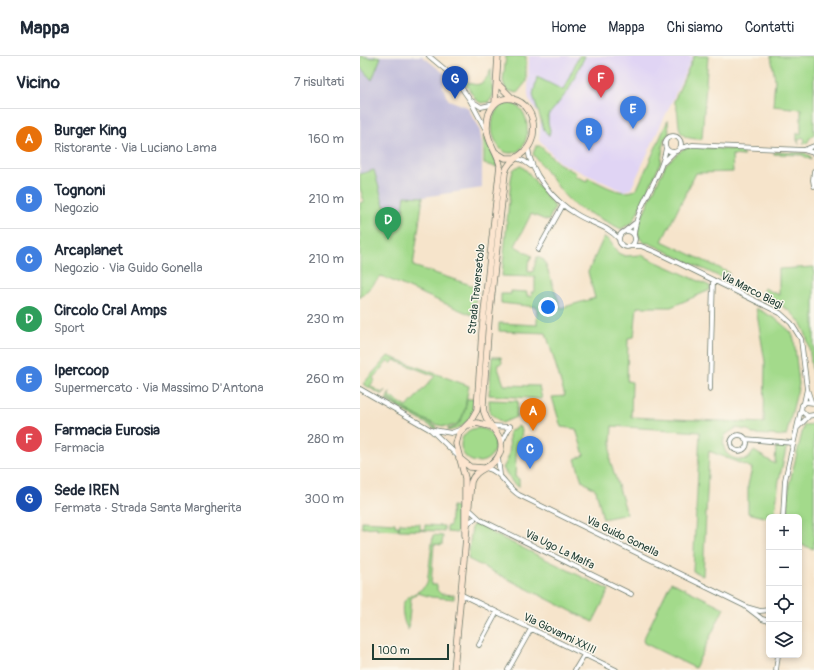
<!DOCTYPE html>
<html lang="it">
<head>
<meta charset="utf-8">
<style>
	body { margin:0; font-family:Pangolin,sans-serif; background:#f6f6f7; color:#1f2937 }
	.controls { position:absolute; right:12px; bottom:12px; display:grid; overflow:hidden; border-radius:6px; box-shadow:0 2px 6px #0003 }
	.controls button { width:36px; height:36px; display:grid; place-items:center; padding:0; border:0; border-bottom:1px solid #e0e1e3; background:#fff; color:#1f2937; font:20px sans-serif }
	.scale { position:absolute; left:12px; bottom:10px; width:77px; box-sizing:border-box; padding-left:4px; border:2px solid #1f3d34; border-top:0; font-size:11px; line-height:14px; white-space:nowrap; color:#1f3d34; -webkit-text-stroke:3px #fbf7ec; paint-order:stroke }
	.you { position:absolute; left:188px; top:251px; width:14px; height:14px; margin:-10px; border:3px solid #fff; border-radius:50%; background:#1a73e8; box-shadow:0 0 0 6px #1a73e833 }
	.badge { display:grid; place-items:center; width:26px; height:26px; border-radius:50%; background:#1f6fb2; color:#fff; font-size:13px; font-weight:700 }
	.pin { position:absolute; translate:-50% -33px; filter:drop-shadow(0 1px 2px #0008) }
	.pin::after { content:''; position:absolute; top:21px; width:14px; height:12px; background:inherit; clip-path:polygon(0 0,100% 0,50% 100%) }
	.list { margin:0; padding:0; list-style:none }
	h2 { display:flex; justify-content:space-between; align-items:center; height:52px; margin:0; padding:0 16px; font-size:17px }
	h2 small { font-size:13px; font-weight:400; color:#747a83 }
	.list li { display:grid; grid-template-columns:26px 1fr auto; gap:12px; align-items:center; box-sizing:border-box; height:60px; padding:0 16px; border-top:1px solid #e0e1e3 }
	.list b { display:block; font-size:15px; white-space:nowrap }
	.list p { margin:0; font-size:13px; white-space:nowrap; color:#747a83 }
	.list em { font-size:13px; font-style:normal; color:#747a83 }
	.icon { flex:none; width:22px; height:22px; fill:none; stroke:currentColor; stroke-width:2; stroke-linecap:round; stroke-linejoin:round }
	.map { position:relative; flex:none; width:454px; height:614px; overflow:hidden }
	header { display:flex; align-items:center; gap:24px; box-sizing:border-box; height:56px; padding:0 20px; background:#fff; border-bottom:1px solid #e0e1e3 }
	header strong { font-size:19px }
	nav { display:flex; gap:22px; margin-inline-start:auto; font-size:14px }
	main { display:flex }
	aside { flex:1; background:#fff }
	.map>svg:first-child { display:block }
</style>
</head>
<body>
<header>
<strong>Mappa</strong>
<nav><a>Home</a><a>Mappa</a><a>Chi siamo</a><a>Contatti</a></nav>
</header>
<main>
<aside>
<h2>Vicino<small>7 risultati</small></h2>
<ul class="list">
<li><span class="badge" style="background:#e8710a">A</span><div><b>Burger King</b><p>Ristorante · Via Luciano Lama</p></div><em>160 m</em></li>
<li><span class="badge" style="background:#3f7fe0">B</span><div><b>Tognoni</b><p>Negozio</p></div><em>210 m</em></li>
<li><span class="badge" style="background:#3f7fe0">C</span><div><b>Arcaplanet</b><p>Negozio · Via Guido Gonella</p></div><em>210 m</em></li>
<li><span class="badge" style="background:#2e9e5b">D</span><div><b>Circolo Cral Amps</b><p>Sport</p></div><em>230 m</em></li>
<li><span class="badge" style="background:#3f7fe0">E</span><div><b>Ipercoop</b><p>Supermercato · Via Massimo D'Antona</p></div><em>260 m</em></li>
<li><span class="badge" style="background:#e0444e">F</span><div><b>Farmacia Eurosia</b><p>Farmacia</p></div><em>280 m</em></li>
<li><span class="badge" style="background:#1a4fb4">G</span><div><b>Sede IREN</b><p>Fermata · Strada Santa Margherita</p></div><em>300 m</em></li>
</ul>
</aside>
<div class="map">
<svg width="454" height="614" viewBox="0 0 454 614">
	<rect width="100%" height="100%" fill="#fbf7ec"/>
	<filter id="ink" filterUnits="userSpaceOnUse"><feTurbulence type="fractalNoise" baseFrequency=".025" numOctaves="2"/><feDisplacementMap in="SourceGraphic" scale="8" xChannelSelector="R" yChannelSelector="G"/><feConvolveMatrix kernelMatrix="1 2 1 2 8 2 1 2 1" color-interpolation-filters="sRGB"/></filter>
	<filter id="wash" filterUnits="userSpaceOnUse"><feTurbulence type="fractalNoise" baseFrequency=".012" numOctaves="4" result="noise"/><feDisplacementMap in="SourceGraphic" scale="16" xChannelSelector="R" yChannelSelector="G"/><feGaussianBlur stdDeviation="0.9" result="paint"/><feColorMatrix in="noise" values="0 0 0 0 0 0 0 0 0 0 0 0 0 0 0 0 0 1.4 0 .05"/><feComposite in="paint" operator="in"/></filter>
	<g filter="url(#wash)">
		<rect width="100%" height="100%" fill="#f6e4cb"/>
		<!-- built -->
		<path fill="#e0d4f4" d="M169,0H333L271,133L263,135L199,106L182,87L179,83L181,61L169,44L168,38Z"/>
		<!-- industrial -->
		<path fill="#c4c0db" d="M0,0H62L85,18L83,31L86,40L89,44L107,51L119,71L122,88V132L63,141L45,140L42,159L29,157L28,150L24,151L14,114L0,118Z"/>
		<!-- green -->
		<path fill="#a3da8b" stroke="#618c60" d="M0,0L14,2L15,0L21,1L12,24L0,11Z
			M146,0H166V26L157,37L146,34L143,25Z
			M219,0H225L208,35L188,60V67L190,74L189,80L184,74L173,39L177,21L203,34Z
			M334,0H348L342,83C309,84 324,65 314,45Z
			M411,0H451L454,3V79L450,82L447,87L443,88L445,84L443,81L438,83L439,88L437,84V77L441,78V53L413,50L415,23Z
			M131,13L133,40L129,46L121,47L116,44L101,21C115,33 124,31 131,13Z
			M147,47C174,46 173,99 150,97C143,97 139,92 136,86C129,74 131,51 147,47Z
			M308,64L309,78L304,83L301,106L273,166L261,173L215,150L205,140L173,98L176,90H180L198,107L216,117L215,120L227,125L228,122C243,128 262,142 277,133Z
			M124,79C127,90 137,100 137,111L124,108Z
			M333,91L381,94L384,100L372,99L373,116L336,117L302,185L370,217L364,223L289,187H284L279,181L277,171L306,108L323,93Z
			M415,96L445,97L450,100L451,104L442,99L413,98Z
			M161,110L167,115L195,151L188,165L171,158L155,190L172,200L168,208V216H173L177,201L184,204L201,252L235,242L228,216L244,181L249,184L258,197L265,200L281,199L350,230V234L311,251H277L274,281L268,282L267,325L272,326L271,361L404,367L405,306L396,252L416,263L431,276L434,283L439,328L426,380L392,378L388,374L376,372L365,379C359,396 371,406 388,403L394,395L415,408L416,388L427,389L419,424L415,456H408V462L388,457V429L392,412L349,395L343,520L333,515L340,376L252,370L250,404L267,458L243,463L236,434L222,425L215,403L224,399L216,373L201,371L192,341L205,340L186,277L139,275V267L177,269V251L141,247V238H151V235L167,236V240H172L171,236H175V221L142,220L151,123L153,114L157,111Z
			M14,114L24,150H28L29,157L42,159L45,140L63,141L53,210L117,231L114,260L21,220L0,242V147L4,145L0,132V118Z
			M454,211V331C447,282 453,261 402,240L404,232L419,239V213Z
			M28,300L109,330C106,341 106,358 99,366C85,382 41,350 27,342L30,336L29,340L47,351L75,320L34,304L31,308L28,305L13,322L15,324L10,330L22,337L25,334L22,339L3,328Z
			M132,301H141L142,307L137,309L144,329L179,330L182,343L129,339Z
			M26,343L77,371L76,373L26,345Z
			M107,343H114C114,359 106,372 88,375V373C104,370 104,355 107,343Z
			M129,344L158,345L156,361L142,367L130,357Z
			M454,368V493L439,488V461H428L429,429L444,369Z
			M158,370L162,373L161,385H157L155,421L159,423V431L153,427L143,412C152,398 149,391 149,376Z
			M101 389a17 17 0 1 1 34 0a17 17 0 1 1-34 0Z
			M92,450L97,451C94,460 100,469 97,477L87,476V470H90Z
			M2,465L35,467V470H39L38,474L17,473V471L2,472Z
			M40,467L60,468V473L65,474V469L84,470V475L39,474Z
			M118,467L133,475L132,477L249,534L233,566L108,503L112,470Z
			M73,479L83,480L82,489L74,488L71,529H77V534L81,538L94,539V543L71,541L58,537L51,542L48,574C45,568 44,566 43,559C39,538 56,541 67,528Z
			M311,526L364,552L335,612L284,587L283,584Z"/>
	</g>
	<g filter="url(#ink)">
		<g fill="none" stroke-linecap="round" stroke-linejoin="round">
			<!-- street casing -->
			<g stroke="#6a7769" stroke-width="5.5">
				<path id="street" d="M69,0L94,21L110,44L127,76
					M110,44L121,51L135,48
					M305 88a8 8 0 1 1 16 0a8 8 0 1 1-16 0Z
					M168,92C170,117 194,145 216,158C230,167 248,170 259,183
					M320,92L333,89L444,94L454,97
					M444,94L454,90
					M156,102L164,105L171,110
					M304,106L314,96
					M454,115L453,124L454,130
					M259 183a8 8 0 1 1 16 0a8 8 0 1 1-16 0Z
					M265,175L275,167
					M274,178C277,148 301,123 306,92
					M272,190H281L296,196L420,257L431,267L441,283L447,333L451,345
					M178,194L203,149
					M0,333L71,374L98,400
					M350,333L353,224
					M444,347L447,333
					M454,347L446,346L442,349L441,354L447,360L454,359
					M131,370L150,371
					M437,372L449,360
					M74,374L91,377L102,373
					M371 387a8 8 0 1 1 16 0a8 8 0 1 1-16 0Z
					M385,383L433,387
					M141,388L150,370
					M138,402L140,419
					M126,412C141,415 146,431 159,439L385,550L402,563L409,565
					M109,453L121,464L271,538
					M423,461L425,424L441,354
					M108,467L114,463
					M100,538L256,614
					M386,551L400,555L409,554
					M119,589L137,556
					M148,614L171,573
					M215,614L224,599
					M416,614L418,599"/>
			</g>
			<!-- secondary casing -->
			<g stroke="#6a7769" stroke-width="7">
				<path id="secondary" d="M138,28L152,42
					M135,47L138,0
					M137,97L145,102H156
					M109,369L117,367L129,370
					M99,402L110,411L123,412
					M94,614L111,426C116,411 133,413 139,399C149,378 123,371 123,349L129,264L145,117C149,99 169,102 173,79C179,37 126,27 127,72C127,86 137,96 140,109L122,275L117,354L110,366L99,377L96,388L105,422V479"/>
			</g>
			<!-- street -->
			<use href="#street" stroke="#fff" stroke-width="4"/>
			<!-- secondary -->
			<use href="#secondary" stroke="#fce5cf" stroke-width="5.5"/>
		</g>
	</g>
	<g text-anchor="middle" stroke-width="3" stroke-linejoin="round" paint-order="stroke">
		<!-- street labels -->
		<g font-size="11" fill="#1f3d34" stroke="#fbf7ec">
			<text transform="translate(116 233) rotate(-84)" y="4">Strada Traversetolo</text>
			<text transform="translate(392 234) rotate(27)" y="4">Via Marco Biagi</text>
			<text transform="translate(263 480) rotate(26)" y="4">Via Guido Gonella</text>
			<text transform="translate(200 493) rotate(26)" y="4">Via Ugo La Malfa</text>
			<text transform="translate(200 577) rotate(26)" y="4">Via Giovanni XXIII</text>
		</g>
	</g>
</svg>
<div class="controls">
<button>+</button>
<button>−</button>
<button><svg class="icon" aria-label="locate" viewBox="0 0 24 24"><circle cx="12" cy="12" r="6"/><path d="M12 2v4M12 18v4M2 12h4M18 12h4"/></svg></button>
<button><svg class="icon" aria-label="layers" viewBox="0 0 24 24"><path d="M12 4l9 5-9 5-9-5zM3 14l9 5 9-5"/></svg></button>
</div>
<div class="scale">100 m</div>
<div class="you"></div>
<div class="pin badge" style="left:173px;top:375px;background:#e8710a">A</div>
<div class="pin badge" style="left:229px;top:95px;background:#3f7fe0">B</div>
<div class="pin badge" style="left:170px;top:413px;background:#3f7fe0">C</div>
<div class="pin badge" style="left:28px;top:184px;background:#2e9e5b">D</div>
<div class="pin badge" style="left:273px;top:73px;background:#3f7fe0">E</div>
<div class="pin badge" style="left:241px;top:42px;background:#e0444e">F</div>
<div class="pin badge" style="left:95px;top:43px;background:#1a4fb4">G</div>
</div>
</main>
</body>
</html>
